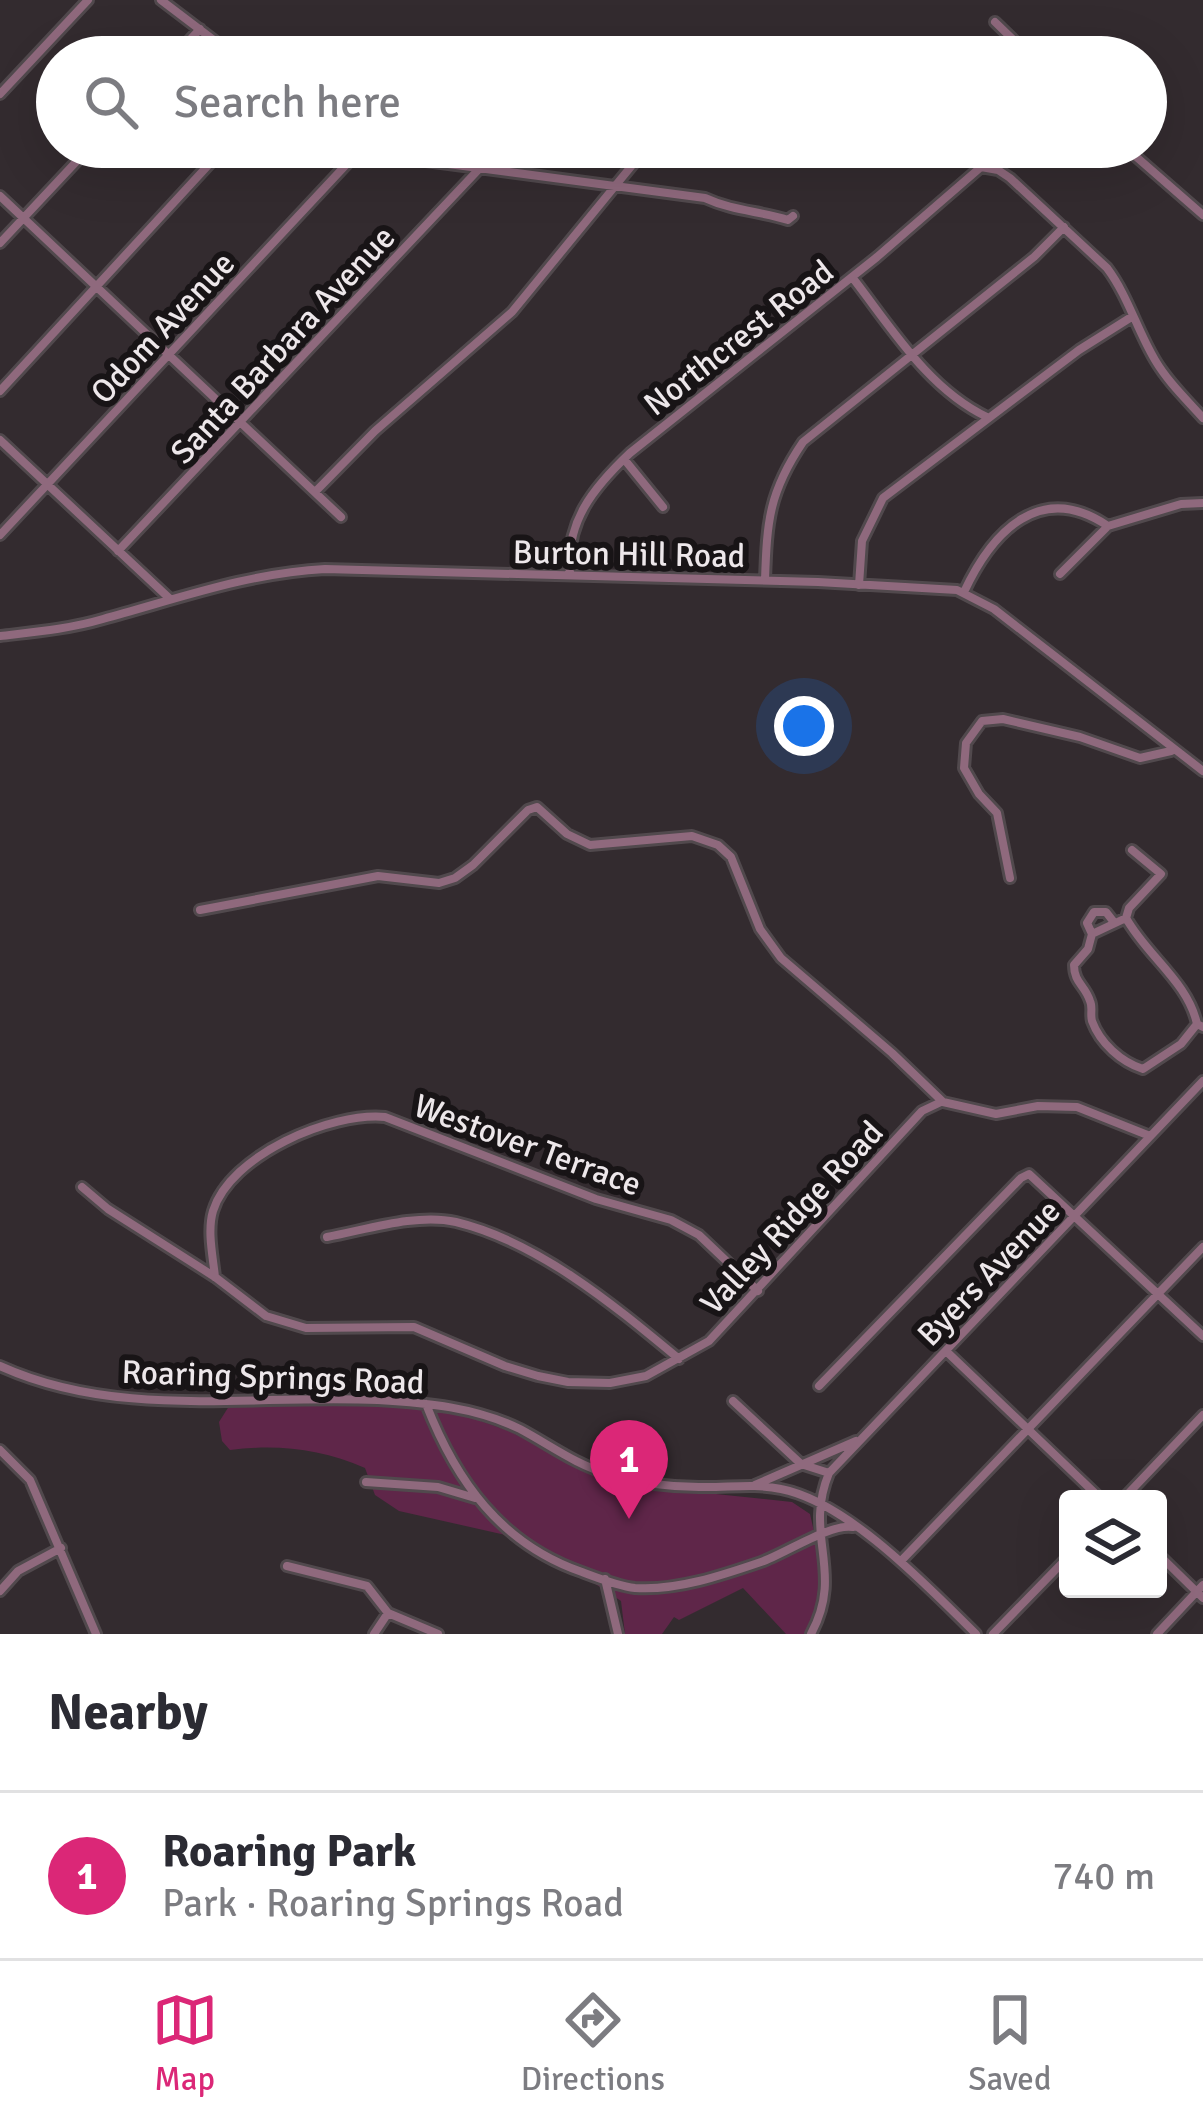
<!DOCTYPE html>
<html lang="en">
<head>
<meta charset="utf-8">
<style>
	body { margin:0; font-family:Signika,sans-serif; background:#f7f7f7; color:#2b2b33 }
	.controls { position:absolute; right:36px; bottom:36px; display:grid; overflow:hidden; border-radius:12px; box-shadow:0 12px 48px #0002 }
	.controls button { width:108px; height:108px; display:grid; place-items:center; padding:0; border:0; border-bottom:3px solid #e1e1e2; background:#fff; color:#2b2b33; font:60px sans-serif }
	.you { position:absolute; left:804px; top:726px; width:42px; height:42px; margin:-30px; border:9px solid #fff; border-radius:50%; background:#1a73e8; box-shadow:0 0 0 18px #1a73e833 }
	.badge { display:grid; place-items:center; width:78px; height:78px; border-radius:50%; background:#db2777; color:#fff; font-size:39px; font-weight:700 }
	.pin { position:absolute; translate:-50% -99px; filter:drop-shadow(0 3px 6px #0008) }
	.pin::after { content:''; position:absolute; top:63px; width:42px; height:36px; background:inherit; clip-path:polygon(0 0,100% 0,50% 100%) }
	.list { margin:0; padding:0; list-style:none }
	h2 { display:flex; justify-content:space-between; align-items:center; height:156px; margin:0; padding:0 48px; font-size:51px }
	h2 small { font-size:39px; font-weight:400; color:#7c7c81 }
	.list li { display:grid; grid-template-columns:78px 1fr auto; gap:36px; align-items:center; box-sizing:border-box; height:168px; padding:0 48px; border-top:3px solid #e1e1e2 }
	.list b { display:block; font-size:45px; white-space:nowrap }
	.list p { margin:0; font-size:39px; white-space:nowrap; color:#7c7c81 }
	.list em { font-size:39px; font-style:normal; color:#7c7c81 }
	.icon { flex:none; width:66px; height:66px; fill:none; stroke:currentColor; stroke-width:2; stroke-linecap:round; stroke-linejoin:round }
	.map { position:relative; flex:none; width:1203px; height:1634px; overflow:hidden }
	.search { position:absolute; background:#fff; box-shadow:0 12px 48px #0002; left:36px; right:36px; top:36px; height:132px; display:flex; align-items:center; gap:30px; box-sizing:border-box; padding:0 42px; border-radius:66px; color:#7c7c81; font-size:45px }
	.sheet { height:324px; background:#fff }
	nav { display:flex; justify-content:space-around; align-items:center; box-sizing:border-box; height:168px; border-top:3px solid #e1e1e2; background:#fff; font-size:33px; color:#7c7c81 }
	nav a { display:grid; justify-items:center; gap:6px }
	nav .on { color:#db2777 }
	.map>svg:first-child { display:block }
</style>
</head>
<body>
<div class="map">
<svg width="1203" height="1634" viewBox="0 0 1203 1634">
	<rect width="100%" height="100%" fill="#332b2f"/>
	<!-- green -->
	<path fill="#5f2649" d="M231,1403L393,1405L464,1415L509,1431L599,1476L629,1485L792,1502L810,1514C821,1563 830,1587 809,1634H786L743,1588L679,1620L674,1617L662,1634H625L621,1601L579,1573L545,1559L510,1536L399,1511L375,1495L365,1468C321,1449 278,1444 230,1450L222,1441L219,1422Z"/>
	<g fill="none" stroke-linecap="round" stroke-linejoin="round">
		<!-- minor casing -->
		<g stroke="#51494d" stroke-width="14">
			<path id="minor" d="M161,0L236,57
				M995,22L1031,57
				M174,57L200,29
				M0,94L88,0
				M352,147L358,152L705,198C733,211 760,211 788,220L793,216
				M1125,147L1203,215
				M0,196L341,517
				M0,243L90,147
				M852,277C891,327 928,389 987,417
				M0,391L225,147
				M0,440L169,598
				M624,459L663,507
				M315,492L375,431L512,312L647,147
				M0,535L358,152
				M118,551L479,169
				M1060,574L1108,526
				M570,575C565,522 593,488 630,453L877,257L981,167L998,170L1010,178L1107,268C1128,296 1137,330 1155,360C1168,382 1186,399 1203,418
				M765,580C767,521 769,492 803,442L1034,257L1064,227
				M859,585L862,541L883,498L1079,350L1133,316
				M964,592C992,532 1040,480 1108,526L1181,504L1203,503
				M0,636C34,632 69,629 103,619C177,599 248,573 325,569L818,582L957,590L994,609L1203,771
				M1132,850L1161,874L1129,908L1126,918C1147,956 1188,982 1197,1024L1203,1027
				M1010,878L997,813L979,794L964,768L966,743L982,721L1003,719L1080,737L1140,758L1171,751
				M200,910L378,876L439,883L455,878L473,865L528,810L537,807L567,834L590,845L692,836L718,845L731,857L760,929L781,958L892,1053L943,1102L996,1114L1038,1106L1077,1107L1150,1136
				M1126,918L1092,934L1088,949L1074,965C1074,983 1085,985 1090,1001C1093,1007 1090,1014 1092,1021C1100,1043 1121,1062 1143,1069L1181,1044L1197,1024
				M1092,934L1087,923L1094,912H1106L1113,921
				M82,1187L108,1209L215,1277L266,1316L306,1328L414,1327L505,1366L538,1376L568,1382L610,1383L646,1376L709,1341L922,1111L941,1102
				M327,1237C366,1230 416,1213 456,1222C539,1242 615,1306 679,1359
				M215,1277C213,1257 207,1231 213,1211C230,1155 331,1112 385,1117L596,1199L671,1220L699,1235L758,1291
				M946,1351L1101,1499
				M0,1366C119,1420 252,1394 378,1400C427,1403 475,1407 520,1429C550,1445 576,1465 609,1474C639,1483 669,1487 699,1487C726,1488 754,1483 781,1489C848,1502 928,1587 976,1634
				M819,1386L1021,1178L1029,1174L1203,1336
				M733,1401L801,1464L829,1473
				M426,1404C456,1481 501,1544 582,1572C598,1578 618,1586 635,1588C676,1591 723,1575 761,1562C786,1553 831,1523 853,1527
				M0,1450L30,1480L96,1634
				M366,1482L438,1487L475,1498
				M755,1485L856,1441
				M1123,1499L1203,1415
				M1158,1554L1203,1598
				M901,1561L1203,1247
				M287,1566L367,1586L388,1613L438,1634
				M605,1579L618,1634
				M0,1591L18,1571L61,1548
				M374,1634L388,1613
				M811,1634C845,1571 803,1536 829,1473L1203,1081
				M993,1634L1068,1557
				M1157,1634L1203,1585"/>
		</g>
		<!-- minor -->
		<use href="#minor" stroke="#8f697d" stroke-width="8"/>
	</g>
	<g text-anchor="middle" stroke-width="12" stroke-linejoin="round" paint-order="stroke">
		<!-- street labels -->
		<g font-size="33" fill="#ede7ea" stroke="#181416">
			<text transform="translate(162 327) rotate(-47)" y="12">Odom Avenue</text>
			<text transform="translate(738 337) rotate(-38)" y="12">Northcrest Road</text>
			<text transform="translate(282 344) rotate(-47)" y="12">Santa Barbara Avenue</text>
			<text transform="translate(629 553) rotate(1)" y="12">Burton Hill Road</text>
			<text transform="translate(528 1144) rotate(20)" y="12">Westover Terrace</text>
			<text transform="translate(791 1217) rotate(-47)" y="12">Valley Ridge Road</text>
			<text transform="translate(988 1272) rotate(-46)" y="12">Byers Avenue</text>
			<text transform="translate(273 1376) rotate(2)" y="12">Roaring Springs Road</text>
		</g>
	</g>
</svg>
<div class="controls">
<button><svg class="icon" aria-label="layers" viewBox="0 0 24 24"><path d="M12 4l9 5-9 5-9-5zM3 14l9 5 9-5"/></svg></button>
</div>
<div class="you"></div>
<div class="pin badge" style="left:629px;top:1519px">1</div>
<div class="search"><svg class="icon" aria-label="search" viewBox="0 0 24 24"><circle cx="10" cy="10" r="6"/><path d="M15 15l6 6"/></svg>Search here</div>
</div>
<section class="sheet">
<h2>Nearby<small></small></h2>
<ul class="list">
<li><span class="badge">1</span><div><b>Roaring Park</b><p>Park · Roaring Springs Road</p></div><em>740 m</em></li>
</ul>
</section>
<nav>
<a class="on"><svg class="icon" aria-label="map" viewBox="0 0 24 24"><path d="M3 6l6-2 6 2 6-2v14l-6 2-6-2-6 2zM9 4v14M15 6v14"/></svg>Map</a>
<a><svg class="icon" aria-label="directions" viewBox="0 0 24 24"><path d="M12 3l9 9-9 9-9-9zM9 14v-3h6M13 9l2 2-2 2"/></svg>Directions</a>
<a><svg class="icon" aria-label="saved" viewBox="0 0 24 24"><path d="M7 4h10v16l-5-4-5 4z"/></svg>Saved</a>
</nav>
</body>
</html>
